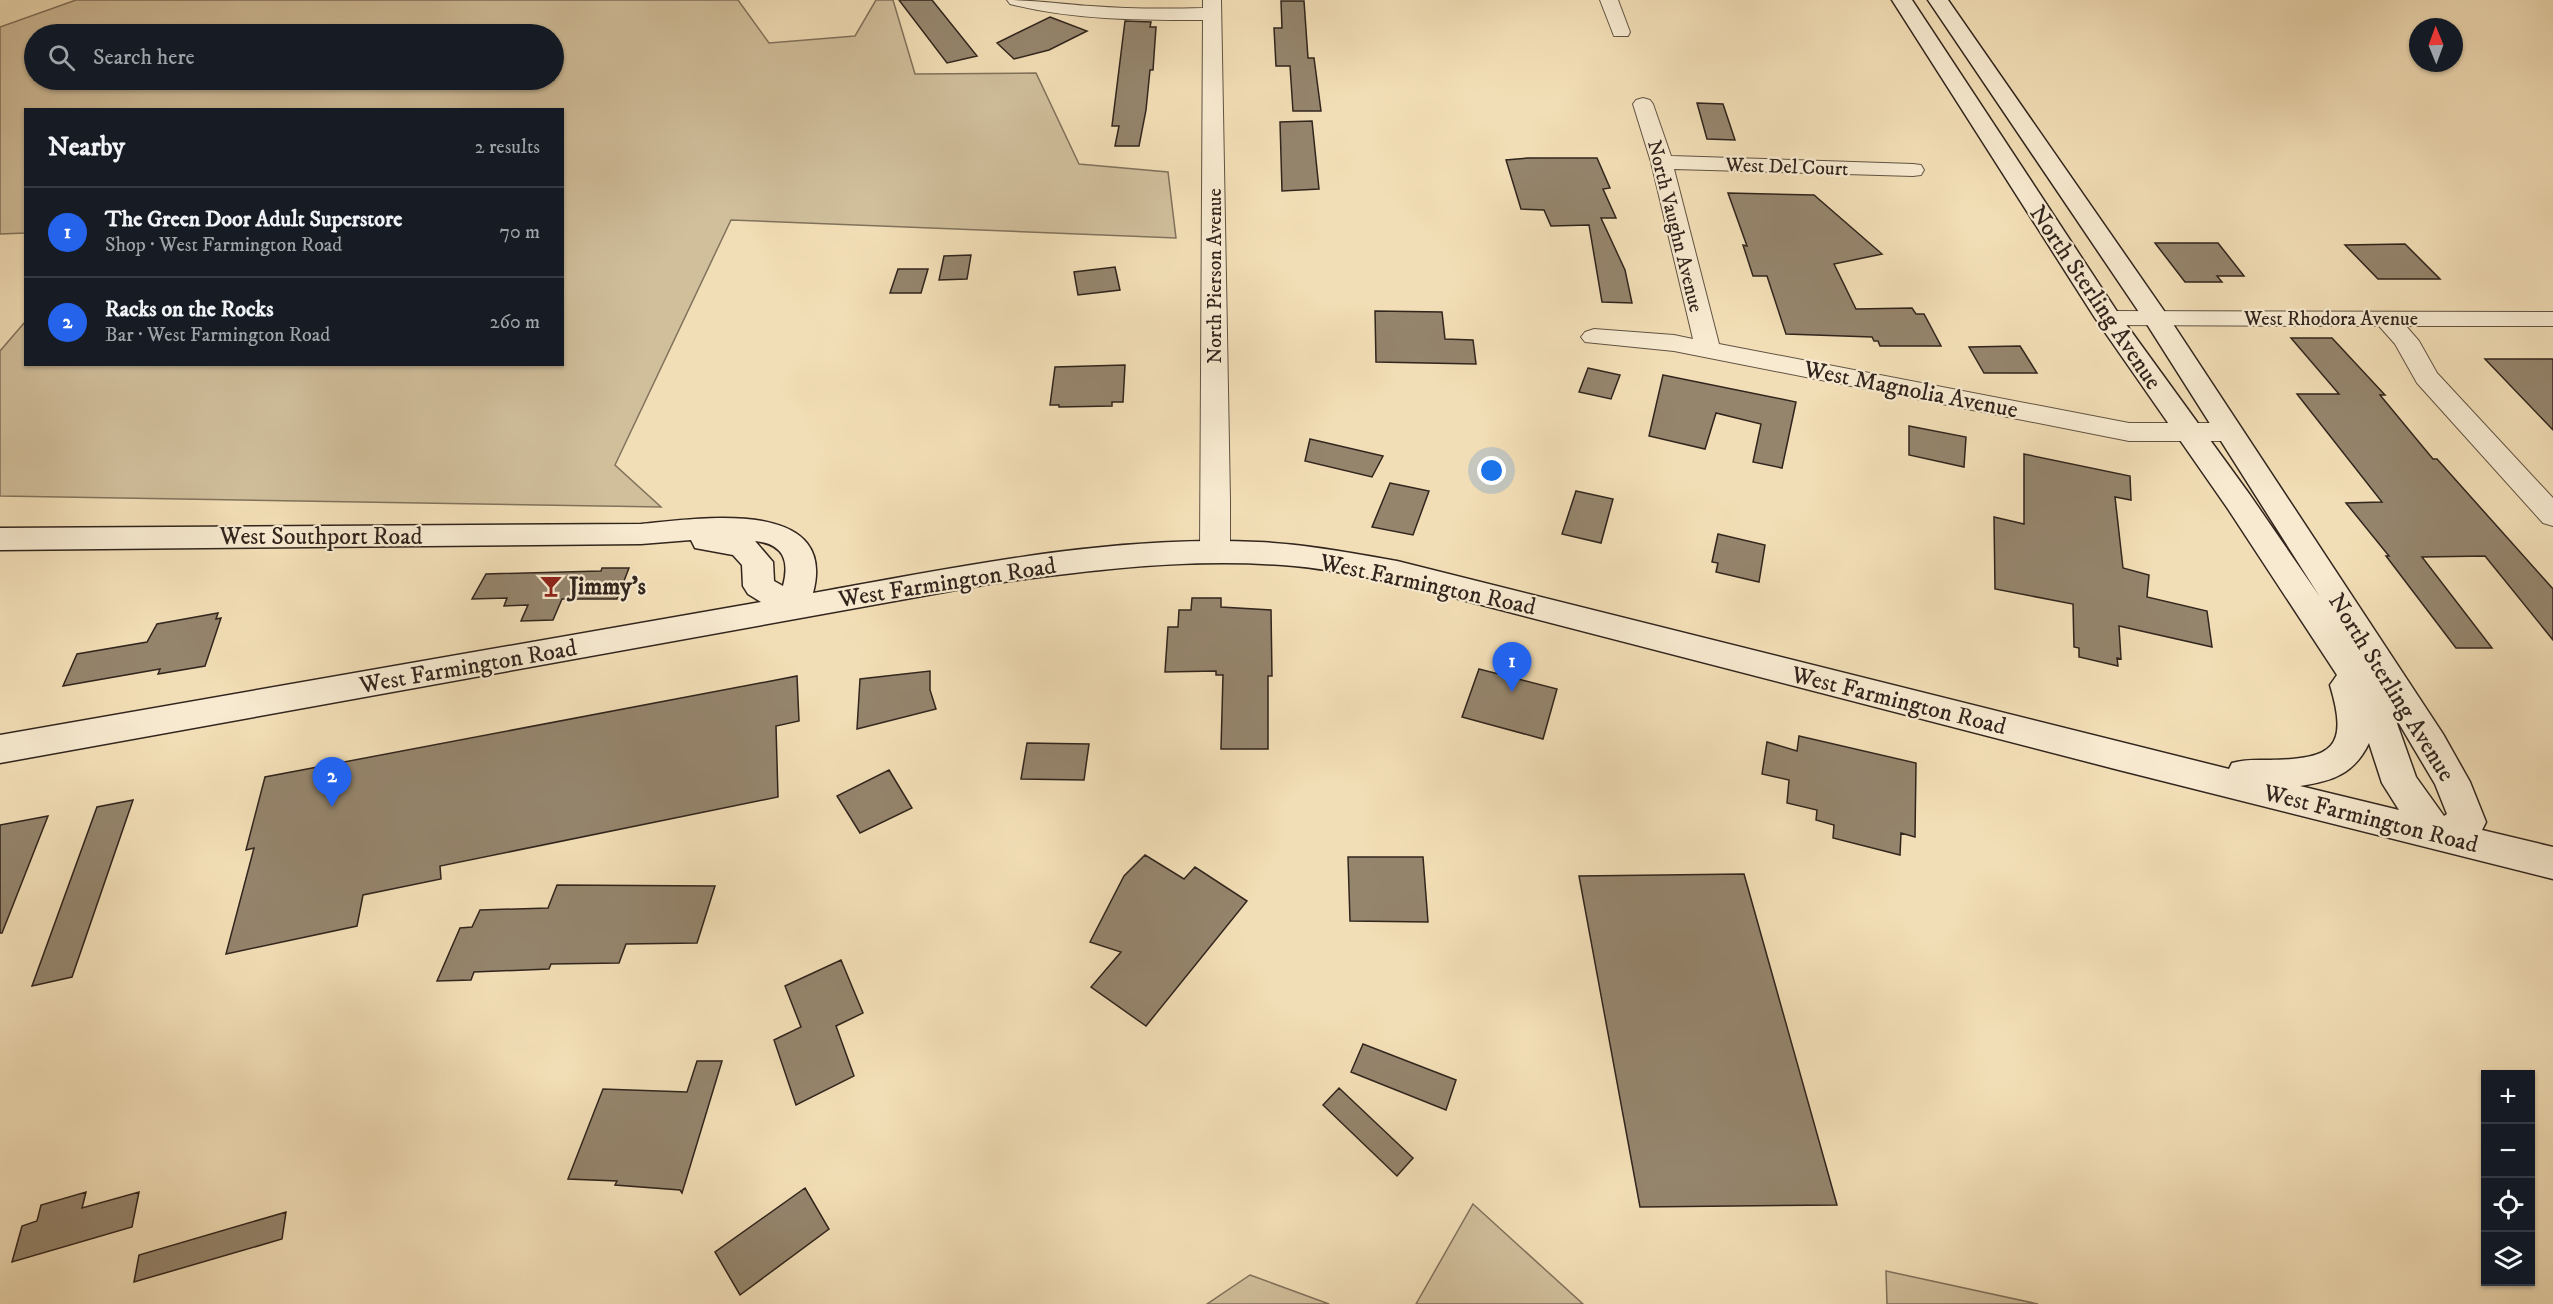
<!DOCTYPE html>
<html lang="en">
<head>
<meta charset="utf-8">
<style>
	body { margin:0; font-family:"IM FELL DW Pica",serif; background:#20242c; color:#f1f3f6 }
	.controls { position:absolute; right:18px; bottom:18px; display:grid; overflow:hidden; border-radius:0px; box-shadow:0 2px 4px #0004 }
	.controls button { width:54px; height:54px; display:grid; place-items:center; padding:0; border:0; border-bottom:2px solid #363941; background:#171b24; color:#f1f3f6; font:30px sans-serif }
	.compass { position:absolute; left:2409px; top:18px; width:54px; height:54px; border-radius:50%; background:#171b24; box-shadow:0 2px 4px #0004; rotate:359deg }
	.you { position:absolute; left:1492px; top:471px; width:21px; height:21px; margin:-15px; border:4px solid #fff; border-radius:50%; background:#1a73e8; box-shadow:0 0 0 9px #1a73e833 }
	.badge { display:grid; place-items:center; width:39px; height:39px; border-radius:50%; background:#2563eb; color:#fff; font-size:20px; font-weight:700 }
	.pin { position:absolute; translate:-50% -50px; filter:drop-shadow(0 2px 3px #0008) }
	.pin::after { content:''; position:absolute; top:32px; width:21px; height:18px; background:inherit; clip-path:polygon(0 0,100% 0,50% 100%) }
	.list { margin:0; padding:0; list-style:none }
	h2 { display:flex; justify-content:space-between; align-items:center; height:78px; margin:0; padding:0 24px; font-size:26px }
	h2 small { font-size:20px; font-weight:400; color:#9ea1a6 }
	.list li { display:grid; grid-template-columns:39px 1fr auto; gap:18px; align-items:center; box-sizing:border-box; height:90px; padding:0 24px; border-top:2px solid #363941 }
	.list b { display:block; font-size:22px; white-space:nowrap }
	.list p { margin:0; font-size:20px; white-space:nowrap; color:#9ea1a6 }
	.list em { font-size:20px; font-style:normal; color:#9ea1a6 }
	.icon { flex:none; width:33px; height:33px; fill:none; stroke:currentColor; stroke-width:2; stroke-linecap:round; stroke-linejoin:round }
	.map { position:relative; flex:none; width:2553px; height:1304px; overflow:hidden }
	.search { position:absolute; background:#171b24; box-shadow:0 2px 4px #0004; left:24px; top:24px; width:540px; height:66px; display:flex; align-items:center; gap:15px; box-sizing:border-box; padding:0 21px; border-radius:33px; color:#9ea1a6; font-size:22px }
	.panel { position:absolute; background:#171b24; box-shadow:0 2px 4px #0004; left:24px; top:108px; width:540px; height:258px; border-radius:0px }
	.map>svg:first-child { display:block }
</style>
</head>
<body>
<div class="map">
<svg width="2553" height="1304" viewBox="0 0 2553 1304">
	<rect width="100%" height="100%" fill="#f2deb6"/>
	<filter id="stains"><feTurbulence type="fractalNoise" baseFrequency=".00333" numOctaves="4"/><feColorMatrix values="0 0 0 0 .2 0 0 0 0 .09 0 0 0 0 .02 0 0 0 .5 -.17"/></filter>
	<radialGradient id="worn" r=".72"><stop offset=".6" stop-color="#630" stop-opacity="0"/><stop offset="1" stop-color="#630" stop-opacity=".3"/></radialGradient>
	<!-- green -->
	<path fill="#d1bf9c" stroke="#81725c" stroke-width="1.5" fill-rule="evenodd" d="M76,0H738L769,43L855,36L876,0H893L915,74L1036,73L1079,164L1168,172L1176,238L731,220L615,465L661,507L0,496V351L25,322L26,364H562V110H26L25,233L0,234V27ZM554,34V80H34V34Z
		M1473,1204L1583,1304H1416Z
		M1886,1271L2038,1304H1887Z
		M1250,1275L1329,1304H1207Z"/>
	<!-- building -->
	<path fill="#95856d" stroke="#31251d" stroke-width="1.5" d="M899,0H932L977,56L947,63Z
		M1281,1H1304L1308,58H1314L1321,111H1293L1290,66H1276L1274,28H1282Z
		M1050,17L1087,31L1049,50L1014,59L997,43Z
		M1125,21L1151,22L1150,27H1156L1153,70H1150L1146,110L1139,146H1115L1119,126H1112Z
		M1697,103L1723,104L1735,140L1707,139Z
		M1312,121L1319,189L1282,191L1280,122Z
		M1528,158H1597L1610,188L1603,189L1616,218H1601L1625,270L1632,303L1602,302L1589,225L1551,226L1544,210L1521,209L1506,160Z
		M1728,193L1814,195L1882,254L1834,264L1856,309L1912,308L1916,314H1924L1941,346H1880L1878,341H1874L1872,337L1786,334L1767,276H1753L1743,245L1747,246Z
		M2155,243H2218L2244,276H2217L2222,282H2185Z
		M2405,244L2440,279H2378L2345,245Z
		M971,255L967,279L939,280L944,256Z
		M1115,267L1120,290L1078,295L1074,272Z
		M898,269H928L921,293H890Z
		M1375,311L1442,312L1445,339L1473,340L1476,364L1376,362Z
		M2291,338H2332L2385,395H2380L2423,447L2433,459H2437L2553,589V640L2485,556L2422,557L2492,648H2456L2386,556H2389L2346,503L2382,502L2297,394H2339Z
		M2020,346L2037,373H1984L1969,347Z
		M2485,359H2553V430Z
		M1125,365L1123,402H1112V406L1059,407V405H1050L1055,367Z
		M1588,368L1620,375L1611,399L1579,392Z
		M1663,375L1796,402L1782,468L1753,462L1761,424L1716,413L1705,449L1649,436Z
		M1909,426L1966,437L1964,467L1909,455Z
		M1310,439L1383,456L1372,477L1305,461Z
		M2024,454L2130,476L2131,500L2115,497L2123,568L2149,575L2147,597L2207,611L2212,647L2119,626L2121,659L2117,658L2118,666L2079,657V648L2074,647L2073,604L1995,589L1994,517L2024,524Z
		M1390,483L1429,491L1413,535L1372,527Z
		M1576,491L1613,499L1601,543L1562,534Z
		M1718,534L1765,545L1759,582L1716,572L1718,563L1712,562Z
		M602,568H629L617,599H562L553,620L521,621L528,605L504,606L507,598L472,599L486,574L601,571Z
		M1192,598H1221V607L1271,610L1272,676H1268V749H1221L1223,675H1216V671L1165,672L1168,627H1178L1179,610H1191Z
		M218,613L216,619L221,618L205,666L158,674L160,669L63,686L77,654L147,642L157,624Z
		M1479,669L1557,689L1543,739L1462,717Z
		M930,671V690L936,709L857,729L860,679Z
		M797,676L799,721L776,726L778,797L440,866L441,879L363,895L357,926L226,954L254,848L246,850L265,777Z
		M1799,736L1916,763L1915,837L1901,833L1900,855L1833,838L1834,825L1816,820L1817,810L1787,803L1789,780L1762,774L1767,742L1797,751Z
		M1027,743L1089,744L1084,780L1021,779Z
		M889,770L912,808L860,833L837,796Z
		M133,800L72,977L32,986L97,807Z
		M48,816L2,933H0V825Z
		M1145,855L1184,879L1195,867L1247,901L1146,1026L1091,987L1121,952L1090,942L1124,876Z
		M1348,857H1423L1428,922L1350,921Z
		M1744,874L1837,1205L1640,1207L1579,876Z
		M557,885L715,886L697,943L626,944L619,963L551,964L549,969L474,972L471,980L437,981L460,928L472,927L480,910L548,908Z
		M841,960L863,1013L836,1026L854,1076L796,1105L774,1040L801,1027L785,986Z
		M1363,1044L1456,1080L1446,1110L1351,1072Z
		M697,1061H722L682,1193L680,1190L615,1185L617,1181L568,1179L603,1089L687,1092Z
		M1339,1088L1413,1158L1397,1176L1323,1105Z
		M805,1188L829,1229L740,1295L715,1252Z
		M86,1192L82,1208L139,1192L132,1227L12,1262L22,1226L37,1221L41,1205Z
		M286,1212L282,1239L134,1282L139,1255Z"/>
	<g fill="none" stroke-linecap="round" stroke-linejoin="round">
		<!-- street casing -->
		<g stroke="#615343" stroke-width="2">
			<path id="street" d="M1007,0C1035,0 1062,4 1091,6C1128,9 1165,9 1203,8V0H1221L1230,500V551L1225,558L1215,561L1205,558L1200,551L1203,20C1138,20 1073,20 1010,4Z
				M1600,0H1618L1630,32L1628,36H1614Z
				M1643,98L1650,100L1653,104L1671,156L1913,164L1921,165L1924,170L1921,175L1913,176L1674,169L1719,344L2129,423H2228L2238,426L2242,432L2238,438L2228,441H2129L1674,351L1585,342L1581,337L1585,332L1594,329L1674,335L1693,339L1651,162L1633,104L1636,100Z
				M2108,311L2553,312V326H2406L2419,341L2437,373L2553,498V526L2543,523L2417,383L2395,344L2379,326L2108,325L2099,323L2096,318L2099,313Z"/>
		</g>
		<!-- secondary casing -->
		<g stroke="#31251d" stroke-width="3">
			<path id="secondary" d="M1892,0H1912L2120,316L2250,495L2320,597L2143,318L1928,0H1948L2169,318L2443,734L2470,782L2486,822L2482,830L2553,847V879L2119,770L1397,583C1363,577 1328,569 1294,566C1191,557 1090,570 989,584L0,763V735L761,602L748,594L743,586L742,565L733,555L695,548L691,540L641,544L0,550V528L641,524C696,519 839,496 813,593C959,567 1109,535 1258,542C1305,544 1351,553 1397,561L2229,769L2232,763C2246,759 2256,760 2270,760C2333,759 2349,748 2330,685L2337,675L2228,509L2095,318ZM755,541C783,544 790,560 783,586L774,581L773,562ZM2394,715L2435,784L2447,814L2444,816L2416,777ZM2369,743L2382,783L2399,810L2300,786C2333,781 2354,774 2369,743Z"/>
		</g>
		<!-- street -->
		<use href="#street" fill="#f7ead0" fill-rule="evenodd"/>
		<!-- secondary -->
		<use href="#secondary" fill="#f7ead0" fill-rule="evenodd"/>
	</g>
	<!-- icons -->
	<defs>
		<g id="bar-bare" transform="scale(1.8)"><path d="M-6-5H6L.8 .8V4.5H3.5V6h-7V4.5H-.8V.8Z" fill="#8f2418" stroke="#f7ead0" stroke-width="2.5" paint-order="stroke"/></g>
	</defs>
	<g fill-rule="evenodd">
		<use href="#bar-bare" x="551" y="586"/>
	</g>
	<g text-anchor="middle" stroke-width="4.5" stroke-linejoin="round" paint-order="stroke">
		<!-- far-street labels -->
		<g font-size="20" fill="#31251d" stroke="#f7ead0">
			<text transform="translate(1787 166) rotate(2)" y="7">West Del Court</text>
			<text transform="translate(1676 226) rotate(76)" y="7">North Vaughn Avenue</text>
			<text transform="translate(1214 276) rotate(-90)" y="7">North Pierson Avenue</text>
			<text x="2331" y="325">West Rhodora Avenue</text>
		</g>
		<!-- street labels -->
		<g font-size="24" fill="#31251d" stroke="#f7ead0">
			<text transform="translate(2096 297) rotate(56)" y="8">North Sterling Avenue</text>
			<text transform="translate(1911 389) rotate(11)" y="8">West Magnolia Avenue</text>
			<text x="321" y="544">West Southport Road</text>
			<text transform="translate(947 582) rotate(-9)" y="8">West Farmington Road</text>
			<text transform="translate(1428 584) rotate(12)" y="8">West Farmington Road</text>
			<text transform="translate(468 666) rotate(-10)" y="8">West Farmington Road</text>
			<text transform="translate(2392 687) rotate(58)" y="8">North Sterling Avenue</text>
			<text transform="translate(1899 700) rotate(14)" y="8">West Farmington Road</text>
			<text transform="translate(2371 818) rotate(14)" y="8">West Farmington Road</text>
		</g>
		<!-- poi labels -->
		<g font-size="24" font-weight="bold" fill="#31251d" stroke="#f7ead0" text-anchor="start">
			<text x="569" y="594">Jimmy's</text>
		</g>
	</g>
	<rect width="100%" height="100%" filter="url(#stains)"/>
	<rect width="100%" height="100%" fill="url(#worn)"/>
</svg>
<div class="controls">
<button>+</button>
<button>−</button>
<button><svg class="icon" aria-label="locate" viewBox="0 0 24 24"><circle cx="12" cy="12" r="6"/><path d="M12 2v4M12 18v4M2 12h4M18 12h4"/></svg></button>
<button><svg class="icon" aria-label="layers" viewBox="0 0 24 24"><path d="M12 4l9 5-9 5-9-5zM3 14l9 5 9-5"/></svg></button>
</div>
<svg class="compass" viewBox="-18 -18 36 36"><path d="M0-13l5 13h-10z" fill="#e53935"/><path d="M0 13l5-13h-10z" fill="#9ea1a6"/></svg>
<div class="you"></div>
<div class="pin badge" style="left:1512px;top:692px">1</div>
<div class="pin badge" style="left:332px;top:807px">2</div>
<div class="search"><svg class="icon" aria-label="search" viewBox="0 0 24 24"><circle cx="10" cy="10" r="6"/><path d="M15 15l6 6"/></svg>Search here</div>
<section class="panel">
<h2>Nearby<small>2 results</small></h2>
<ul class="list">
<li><span class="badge">1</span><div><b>The Green Door Adult Superstore</b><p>Shop · West Farmington Road</p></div><em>70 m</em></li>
<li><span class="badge">2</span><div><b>Racks on the Rocks</b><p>Bar · West Farmington Road</p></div><em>260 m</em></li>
</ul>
</section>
</div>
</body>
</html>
